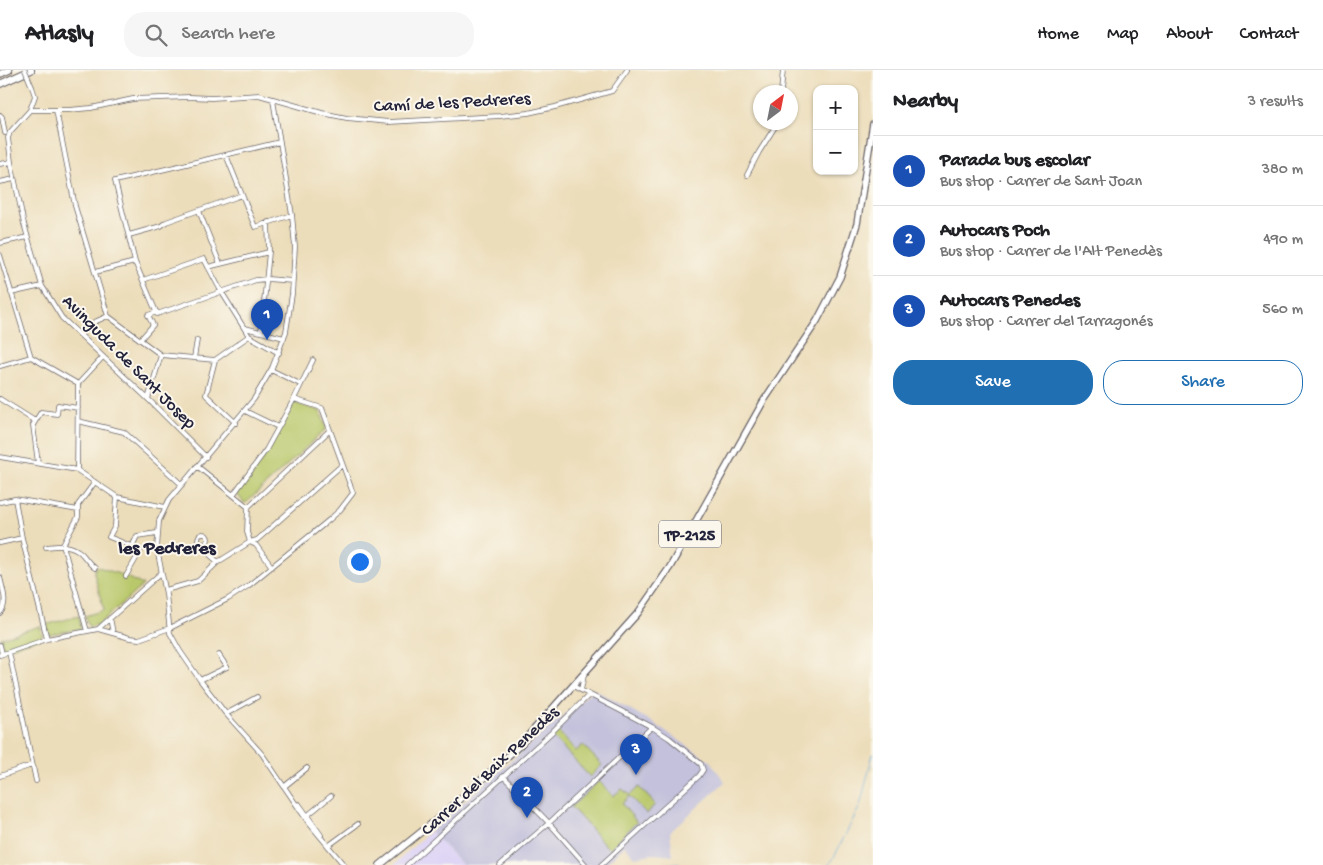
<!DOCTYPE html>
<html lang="en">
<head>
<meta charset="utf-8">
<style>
	body { margin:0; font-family:"Gochi Hand",sans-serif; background:#f6f6f6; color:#202124 }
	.controls { position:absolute; right:15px; top:15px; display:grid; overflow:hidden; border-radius:10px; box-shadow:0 1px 4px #0004 }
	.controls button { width:45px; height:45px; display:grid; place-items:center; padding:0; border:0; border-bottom:1px solid #e0e0e0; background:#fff; color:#202124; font:25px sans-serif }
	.compass { position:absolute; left:753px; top:15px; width:45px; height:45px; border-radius:50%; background:#fff; box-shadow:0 1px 4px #0004; rotate:32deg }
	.you { position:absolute; left:359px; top:491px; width:18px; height:18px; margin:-12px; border:4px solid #fff; border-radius:50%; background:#1a73e8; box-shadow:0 0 0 8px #1a73e833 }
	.badge { display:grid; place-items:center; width:32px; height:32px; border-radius:50%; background:#1f6fb2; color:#fff; font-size:16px; font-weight:700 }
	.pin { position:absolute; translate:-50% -41px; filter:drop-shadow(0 1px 2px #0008) }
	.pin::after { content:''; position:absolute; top:26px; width:18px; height:15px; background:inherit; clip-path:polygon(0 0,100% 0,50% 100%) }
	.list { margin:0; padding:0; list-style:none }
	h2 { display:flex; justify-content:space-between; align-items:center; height:65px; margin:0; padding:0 20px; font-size:21px }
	h2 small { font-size:16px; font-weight:400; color:#757577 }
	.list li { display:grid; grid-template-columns:32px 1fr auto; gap:15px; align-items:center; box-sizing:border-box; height:70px; padding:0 20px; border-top:1px solid #e0e0e0 }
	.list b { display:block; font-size:19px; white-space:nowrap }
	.list p { margin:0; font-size:16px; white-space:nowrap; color:#757577 }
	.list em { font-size:16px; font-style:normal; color:#757577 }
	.actions { display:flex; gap:10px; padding:15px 20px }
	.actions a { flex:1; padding:11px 0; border:1px solid #1f6fb2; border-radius:20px; text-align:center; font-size:18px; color:#1f6fb2 }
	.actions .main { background:#1f6fb2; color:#fff }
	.icon { flex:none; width:28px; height:28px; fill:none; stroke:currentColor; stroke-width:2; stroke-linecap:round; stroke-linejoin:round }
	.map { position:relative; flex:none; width:873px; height:795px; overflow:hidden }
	header { display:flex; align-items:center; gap:30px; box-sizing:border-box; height:70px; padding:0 25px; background:#fff; border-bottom:1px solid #e0e0e0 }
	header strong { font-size:24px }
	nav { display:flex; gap:28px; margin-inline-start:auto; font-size:18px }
	.search { width:350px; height:45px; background:#f6f6f6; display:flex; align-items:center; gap:12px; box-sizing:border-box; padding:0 18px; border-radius:20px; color:#757577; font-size:19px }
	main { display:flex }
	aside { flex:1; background:#fff }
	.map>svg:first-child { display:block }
</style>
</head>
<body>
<header>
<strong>Atlasly</strong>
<div class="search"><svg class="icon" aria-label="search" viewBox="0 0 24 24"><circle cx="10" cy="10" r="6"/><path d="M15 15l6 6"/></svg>Search here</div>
<nav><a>Home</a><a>Map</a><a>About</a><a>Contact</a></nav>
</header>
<main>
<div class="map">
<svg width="873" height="795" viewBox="0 0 873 795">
	<rect width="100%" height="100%" fill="#fbf7ec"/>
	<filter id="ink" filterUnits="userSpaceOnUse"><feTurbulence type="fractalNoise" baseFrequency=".02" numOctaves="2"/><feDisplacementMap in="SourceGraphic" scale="10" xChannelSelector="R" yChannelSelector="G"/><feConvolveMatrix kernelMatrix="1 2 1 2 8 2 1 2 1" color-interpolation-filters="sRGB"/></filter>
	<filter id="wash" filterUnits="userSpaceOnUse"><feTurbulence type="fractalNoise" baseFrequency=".0096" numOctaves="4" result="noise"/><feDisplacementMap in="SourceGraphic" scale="20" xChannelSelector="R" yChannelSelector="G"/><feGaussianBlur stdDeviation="1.12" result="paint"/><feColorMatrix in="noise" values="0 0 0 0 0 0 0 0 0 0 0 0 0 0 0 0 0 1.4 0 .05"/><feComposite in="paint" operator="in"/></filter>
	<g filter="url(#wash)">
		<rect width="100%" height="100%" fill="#ecddba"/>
		<!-- built -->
		<path fill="#ded5f5" d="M430,761L463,795H394Z"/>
		<!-- industrial -->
		<path fill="#c3c1db" d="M594,619L649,650L710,691L725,712L670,762L673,786L654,784L635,787L625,776L604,795H463L430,761Z"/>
		<!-- green -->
		<path fill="#b9c86a" stroke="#6e7552" d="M295,333L320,341L326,357L325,360L247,432L244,433L237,424L270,377L293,334Z
			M96,496L122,505L143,515L99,554L89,557L85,546L104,540L94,503Z
			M79,546L81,559L50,564L47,563L45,555Z
			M40,556L42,565L41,568L5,579L3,578L1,568Z
			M558,661L576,681L583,675L602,695L590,707L552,666Z
			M599,711L613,726L622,719L630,725L639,717L655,734L647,744L629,726L622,734L637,752L609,779L571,737Z"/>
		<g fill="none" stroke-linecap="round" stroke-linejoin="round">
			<!-- stream -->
			<path stroke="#62a4d6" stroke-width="1" d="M664,795L676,793L681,795
				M828,795L832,791L860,736L873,684"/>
		</g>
	</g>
	<g filter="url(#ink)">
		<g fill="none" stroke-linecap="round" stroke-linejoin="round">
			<!-- street casing -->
			<g stroke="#696367" stroke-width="5.5">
				<path id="street" d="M32,17L35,26L30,40L10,62L8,68L11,92L24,154L42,216L62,248L147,328L206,387
					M781,22L783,0
					M273,30L292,145L295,177L292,224L286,262L272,298L254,329L169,430L159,451L157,479L166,524L170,563L180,581L200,610L226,644L262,684L308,752L344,795
					M30,40H69L91,38L133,29L190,27L212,28L259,25L322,43L347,48L389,52L500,46L528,43L555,37L612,21L627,0
					M56,40L75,136L108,246
					M0,45L2,47L5,63
					M280,72L115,111L135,192L157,244L256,210L267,209L293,211
					M226,85L255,157L292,145
					M0,94L11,92
					M747,105L759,82L778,52
					M0,112L14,109
					M199,141L220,194
					M129,165L161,156L166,152L242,125
					M0,173L28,167
					M0,185L31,287L78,314
					M208,197L269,182
					M95,202L135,192
					M143,210L204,189L221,221L249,266L279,283
					M11,223L42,216
					M108,246L161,285L215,290L249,266
					M245,258L284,268
					M261,262L269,182L268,152
					M80,265L90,254L108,246
					M140,270L153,255L148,245L157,242
					M194,288L197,270
					M215,290L206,325L236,353
					M0,296L31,287
					M271,300L300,314
					M0,329L35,351
					M148,329L161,285
					M245,341L278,357
					M78,351L124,362L181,414
					M0,387L77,400L117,427L165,437
					M38,393L33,355L41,342L57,344L58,335L78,338
					M197,396L248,437L247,462L250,472L256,475L272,497
					M77,400L78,314L103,287
					M233,425L266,380L294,329L313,290
					M117,427L115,456L109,467L141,480L126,506
					M15,429L22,468L47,569
					M0,432L15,429L78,440
					M248,437L330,360
					M198 469a5 5 0 1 1 10 0a5 5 0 1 1-10 0Z
					M0,473L22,468
					M201,473L202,478L218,492
					M63,475L87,561
					M63,475L78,447V435L95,412
					M46,477C59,476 70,473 81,483C86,488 89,494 95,498
					M132,477L137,466L157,463
					M0,507C2,518 9,533 0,543
					M166,520L198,511L218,492L250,472L257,470L342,395
					M110,548L113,563
					M98,559L161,503
					M0,575L2,584
					M9,582L36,711
					M0,585L47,569L98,559L130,568L139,569L170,558L228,529L248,516L329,450L340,440L353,423L322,338L294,329
					M200,610L227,597L219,585
					M573,616L652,657L669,668L701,694L703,700L699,706L601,795
					M581,620L584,605
					M226,644L257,627
					M0,706L32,695
					M503,706L549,753L586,795
					M285,716L307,698
					M299,734L321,765
					M308,745L331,726
					M328,776L358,754
					M407,795L552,662L589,625
					M500,795L549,753L652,657"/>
			</g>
			<!-- primary casing -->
			<g stroke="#696367" stroke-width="8">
				<path id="primary" d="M380,795L446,742L519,676L638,543L670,497L763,332L817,251L840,207L857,154L873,54"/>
			</g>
			<!-- highway casing -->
			<g stroke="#696367" stroke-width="8">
				<path id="highway" d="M0,4L9,0
					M0,14L31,0"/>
			</g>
			<!-- street -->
			<use href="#street" stroke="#fff" stroke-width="4"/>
			<!-- primary -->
			<use href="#primary" stroke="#fff" stroke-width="5.5"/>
			<!-- highway -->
			<use href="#highway" stroke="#fff" stroke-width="6"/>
			<!-- street-bridge casing -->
			<g stroke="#696367" stroke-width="5.5" stroke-linecap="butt">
				<path id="street-bridge" d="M25,0L32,17"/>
			</g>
			<!-- street-bridge -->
			<use href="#street-bridge" stroke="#fff" stroke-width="4"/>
		</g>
	</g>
	<g text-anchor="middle" stroke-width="4" stroke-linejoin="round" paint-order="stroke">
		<!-- shield labels -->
		<rect fill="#fbf7ec" stroke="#636270" stroke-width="1" x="659" y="450.5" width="62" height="27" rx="4"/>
		<g font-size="16" font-weight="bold" fill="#22223b">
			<text x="690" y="470">TP-2125</text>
		</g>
		<!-- street labels -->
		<g font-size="18" fill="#22223b" stroke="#fbf7ec">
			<text transform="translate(452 31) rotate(-3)" y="6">Camí de les Pedreres</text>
			<text transform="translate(130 291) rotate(45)" y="6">Avinguda de Sant Josep</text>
			<text transform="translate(489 700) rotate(-43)" y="6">Carrer del Baix Penedès</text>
		</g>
		<!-- neighbourhood labels -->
		<g font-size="19" font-weight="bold" fill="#22223b" stroke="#fbf7ec">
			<text x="167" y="483">les Pedreres</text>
		</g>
	</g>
</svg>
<div class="controls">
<button>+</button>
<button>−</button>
</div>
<svg class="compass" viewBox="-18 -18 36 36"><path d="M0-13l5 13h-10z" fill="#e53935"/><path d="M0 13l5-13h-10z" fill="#757577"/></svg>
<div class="you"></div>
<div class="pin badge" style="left:267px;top:270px;background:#1a4fb4">1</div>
<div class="pin badge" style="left:527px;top:748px;background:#1a4fb4">2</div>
<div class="pin badge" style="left:636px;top:705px;background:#1a4fb4">3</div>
</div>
<aside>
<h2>Nearby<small>3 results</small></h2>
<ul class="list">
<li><span class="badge" style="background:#1a4fb4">1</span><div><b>Parada bus escolar</b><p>Bus stop · Carrer de Sant Joan</p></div><em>380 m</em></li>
<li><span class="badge" style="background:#1a4fb4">2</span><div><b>Autocars Poch</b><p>Bus stop · Carrer de l'Alt Penedès</p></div><em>490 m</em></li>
<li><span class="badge" style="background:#1a4fb4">3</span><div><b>Autocars Penedes</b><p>Bus stop · Carrer del Tarragonés</p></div><em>560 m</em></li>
</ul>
<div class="actions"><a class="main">Save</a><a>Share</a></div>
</aside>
</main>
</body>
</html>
